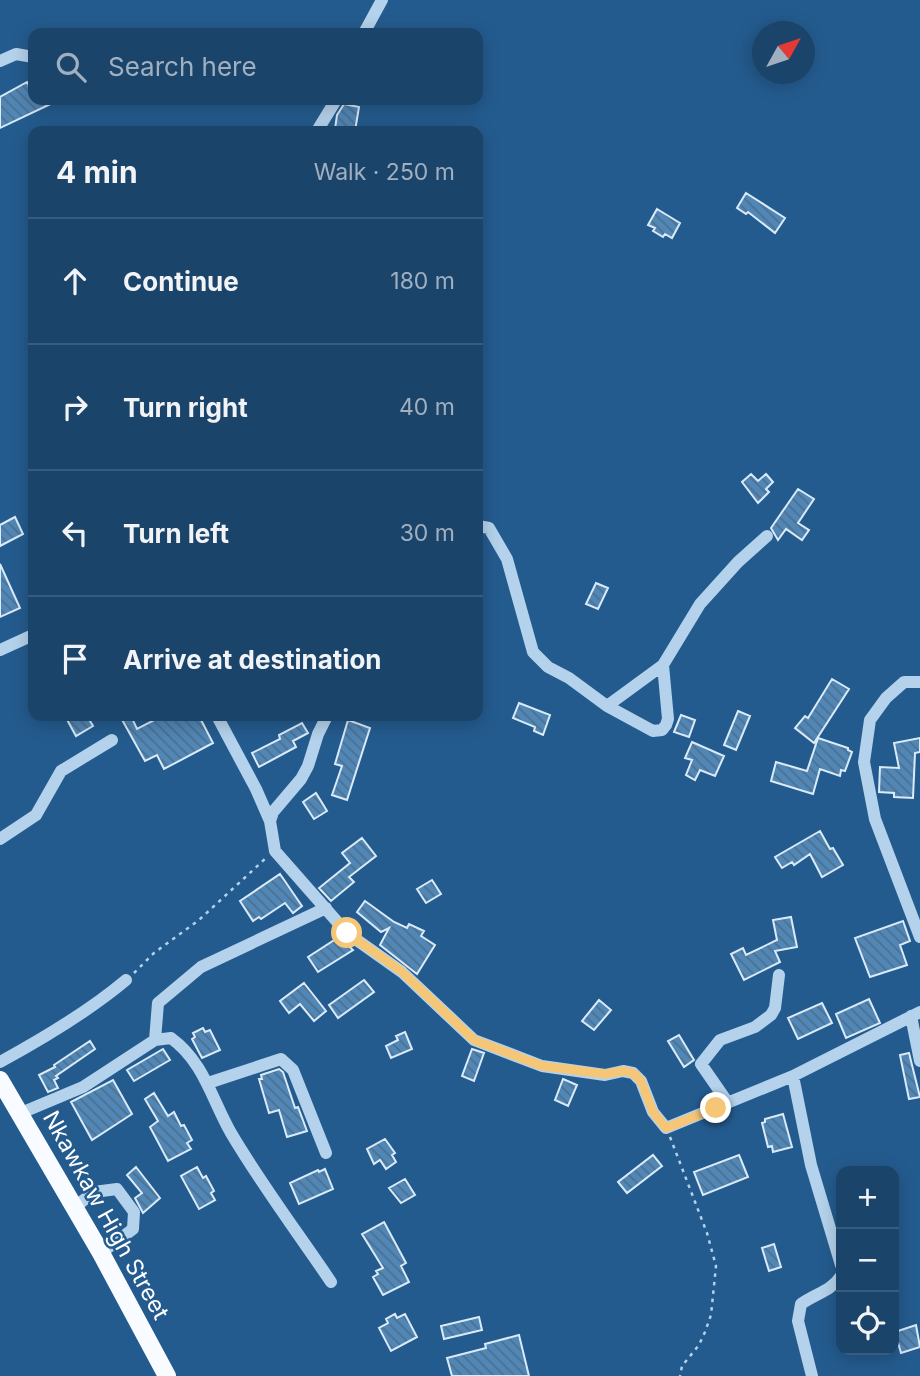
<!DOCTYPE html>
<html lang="en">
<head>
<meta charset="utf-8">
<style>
	body { margin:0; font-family:Inter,sans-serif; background:#284e72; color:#f1f3f6 }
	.controls { position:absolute; right:21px; bottom:21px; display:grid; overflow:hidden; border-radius:14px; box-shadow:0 4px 18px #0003 }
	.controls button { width:63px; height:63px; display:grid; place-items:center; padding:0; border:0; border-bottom:2px solid #395c7e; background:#1b446a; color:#f1f3f6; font:35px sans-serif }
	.compass { position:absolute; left:752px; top:21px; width:63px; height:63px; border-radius:50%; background:#1b446a; box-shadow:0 4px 18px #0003; rotate:50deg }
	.stop { position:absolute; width:21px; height:21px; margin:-16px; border:5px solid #f6c677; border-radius:50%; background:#fff }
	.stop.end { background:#f6c677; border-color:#fff; box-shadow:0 2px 7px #0008 }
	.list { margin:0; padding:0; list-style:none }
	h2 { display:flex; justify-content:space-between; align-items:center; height:91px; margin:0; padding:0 28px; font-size:30px }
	h2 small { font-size:23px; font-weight:400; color:#a0b0c1 }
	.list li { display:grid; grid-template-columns:46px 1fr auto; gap:21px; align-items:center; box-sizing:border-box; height:126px; padding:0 28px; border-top:2px solid #395c7e }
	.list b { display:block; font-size:26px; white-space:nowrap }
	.list em { font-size:23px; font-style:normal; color:#a0b0c1 }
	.icon { flex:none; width:38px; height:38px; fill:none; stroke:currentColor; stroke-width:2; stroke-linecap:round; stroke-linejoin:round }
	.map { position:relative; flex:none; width:920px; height:1376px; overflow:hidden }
	.search { position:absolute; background:#1b446a; box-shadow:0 4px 18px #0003; left:28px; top:28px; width:455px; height:77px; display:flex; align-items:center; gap:18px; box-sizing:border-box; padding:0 24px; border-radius:14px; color:#a0b0c1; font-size:26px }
	.panel { position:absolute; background:#1b446a; box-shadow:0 4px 18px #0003; left:28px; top:126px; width:455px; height:595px; border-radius:14px }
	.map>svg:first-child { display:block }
</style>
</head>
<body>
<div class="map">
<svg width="920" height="1376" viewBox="0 0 920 1376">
	<defs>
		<pattern id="building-back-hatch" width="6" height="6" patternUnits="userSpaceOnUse" patternTransform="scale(1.75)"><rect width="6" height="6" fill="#5087b7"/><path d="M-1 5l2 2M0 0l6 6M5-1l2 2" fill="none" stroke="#4e6f8c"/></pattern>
	</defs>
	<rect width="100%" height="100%" fill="#245b8e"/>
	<!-- building -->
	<path fill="url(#building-back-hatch)" stroke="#d9eaf8" stroke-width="2" d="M27,82L31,89L33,88V100H59L0,128V97Z
		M344,104L359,107L355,131L335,129L337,115Z
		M746,193L785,218L775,233L748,212L746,214L737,208Z
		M657,209L680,223L672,238L665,234L663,237L653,231L655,228L648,225Z
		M751,474L758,481L766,474L773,482L766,489L769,492L758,503L742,482Z
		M798,489L814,499L798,523L809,530L802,540L786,529L778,540L771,528Z
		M15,517L23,534L0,546V525Z
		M0,564L20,608L0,617Z
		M596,583L608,588L598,609L586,604Z
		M832,679L849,689L814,743L795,728L805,716L808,718Z
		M519,703L550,715L543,735L534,731L535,727L513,718Z
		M738,711L750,716L736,750L724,745Z
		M681,715L695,720L689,737L674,732Z
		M65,716H87L93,726L76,736Z
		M120,716H131L137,729L162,716H199L213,743L164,769L157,755L145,761Z
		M348,720L370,728L347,800L332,795L342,766L335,764Z
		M302,723L308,733L293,741L296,747L259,767L252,753L280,739L279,735Z
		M818,738L848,748V750L852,752L845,771L841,770L840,776L820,769L813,794L771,781L776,762L807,771Z
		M920,738V752L915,753L913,798L894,797V793L879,792L880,767L899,768L894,743Z
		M692,742L724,756L715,776L700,770L695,780L686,775L692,760L685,758Z
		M316,793L327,811L314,819L303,802Z
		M820,831L830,849L833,848L843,865L822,877L810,854L794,865L792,862L782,868L775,857Z
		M362,838L376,856L349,877L354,882L331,901L319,888L350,863L342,853Z
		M280,874L302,906L293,913L285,903L261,919L259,917L253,921L240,901Z
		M432,880L441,894L426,903L417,889Z
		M365,901L394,922L407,928L409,924L424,931L421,936L435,945L417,974L380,945L389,928L381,932L357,912Z
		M791,917L797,947L775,951L780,962L744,980L731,954L743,948L746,955L777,940L773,920Z
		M903,921L910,941L900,945L907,965L870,977L855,938Z
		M339,937L353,950L318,972L308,957Z
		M364,980L374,992L338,1018L329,1005Z
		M304,983L326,1011L314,1021L300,1004L289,1013L280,1001Z
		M869,999L880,1023L846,1038L836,1014Z
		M599,1000L611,1010L594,1030L582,1021Z
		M822,1003L832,1023L798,1039L788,1018Z
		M203,1028L205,1032L210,1030L220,1050L202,1058L192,1039L195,1037L193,1033Z
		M405,1032L412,1049L391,1058L386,1046L398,1040L396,1036Z
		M679,1035L694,1060L684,1067L668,1041Z
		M90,1041L95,1049L56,1076L58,1078L54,1080L58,1088L48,1092L39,1075L55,1067L54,1065Z
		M163,1049L170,1060L134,1081L127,1070Z
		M472,1049L484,1053L474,1081L462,1076Z
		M909,1053L920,1097L909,1099L900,1055Z
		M279,1069L283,1072L295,1108L298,1107L307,1131L287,1137L279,1110L269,1113L259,1079H262L261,1075Z
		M563,1079L577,1085L568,1106L555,1100Z
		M113,1080L132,1114L92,1140L71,1102Z
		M154,1093L168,1116L174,1112L181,1126L184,1125L192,1140L187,1143L191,1149L168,1161L150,1127L158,1121L145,1099Z
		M783,1114L792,1147L773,1152L772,1146L768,1147L762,1123L765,1122V1119Z
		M385,1139L395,1153L392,1155L396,1162L386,1169L380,1160L374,1164L367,1149Z
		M653,1155L662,1166L627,1193L618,1182Z
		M739,1155L748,1177L703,1195L694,1172Z
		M136,1167L160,1198L143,1213L135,1198L142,1193L127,1175Z
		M197,1167L203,1178L206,1176L214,1191L211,1193L215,1200L199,1209L181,1176Z
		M325,1169L333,1189L299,1204L290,1183L318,1170L319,1172Z
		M405,1179L415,1195L401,1203L389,1188Z
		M384,1222L406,1263L401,1266L409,1282L383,1295L373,1277L378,1274L376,1271L383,1268L362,1234Z
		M774,1244L781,1267L769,1271L762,1248Z
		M395,1314L397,1318L405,1314L417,1337L391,1351L379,1328L388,1323L386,1319Z
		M479,1317L482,1330L444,1339L441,1326Z
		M916,1325L920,1347L901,1353L895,1332Z
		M519,1335L529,1376H452L447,1358L486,1348L485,1344Z"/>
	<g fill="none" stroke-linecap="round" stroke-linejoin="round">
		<!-- path -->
		<path stroke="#b4d2eb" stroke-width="2.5" stroke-dasharray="3.5 5" stroke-linecap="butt" d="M134,973L154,953L199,920L266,858
			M670,1137L707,1233L716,1266L711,1315L705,1332L699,1345L682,1366L680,1376"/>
		<!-- minor -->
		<path stroke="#b4d2eb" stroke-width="12" d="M364,33L382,0
			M0,61L16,54L33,57
			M317,131L336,100
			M478,526L489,528L507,559L533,652L548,667L569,678L607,706L653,731L662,730L666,725L668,719L663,665
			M0,650L33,635
			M920,682H904L886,698L870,720L864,762L875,819L920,937
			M607,706L663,665L700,604L738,562L767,536
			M217,716L256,789L270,821
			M327,716L318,734L308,766L301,779L273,812L270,821L275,851L347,933L402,972L474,1040L542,1066L605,1075L623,1071L633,1073L641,1081L653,1112L666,1128L793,1076L920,1012
			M0,839L36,815L61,771L112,740
			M911,1016L920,1061
			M155,1040L158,1003L201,967L326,908
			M0,1062C44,1038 88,1012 126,980
			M793,1076L811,1165L841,1265
			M208,1083L281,1059L293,1070L326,1153
			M728,1103L701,1064L720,1040L755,1027L771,1015L775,1008L779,975
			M21,1113L83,1087L155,1040L171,1038C204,1062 212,1100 231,1133C261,1184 298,1233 331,1282
			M75,1207L94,1192L117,1189L134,1212L133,1229L101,1253
			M812,1376L798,1321L801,1304C817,1293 831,1291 841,1276"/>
		<!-- major -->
		<path stroke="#f8fbff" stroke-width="18" d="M0,1080L101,1253L167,1376"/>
	</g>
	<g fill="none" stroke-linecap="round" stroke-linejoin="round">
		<!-- route -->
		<path stroke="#f6c677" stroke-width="9" d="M347,933L401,971L474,1040L542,1066L605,1074L623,1071L633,1073L641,1081L653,1112L666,1128L716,1108"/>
	</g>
	<g text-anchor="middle" stroke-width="5" stroke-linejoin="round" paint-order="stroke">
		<!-- street labels -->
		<g font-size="23" fill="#fff" stroke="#245b8e">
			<text transform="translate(106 1215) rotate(61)" y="8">Nkawkaw High Street</text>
		</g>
	</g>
</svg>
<div class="controls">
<button>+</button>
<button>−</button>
<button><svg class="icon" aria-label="locate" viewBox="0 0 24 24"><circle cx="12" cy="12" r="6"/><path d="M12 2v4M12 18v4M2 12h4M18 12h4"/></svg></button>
</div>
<svg class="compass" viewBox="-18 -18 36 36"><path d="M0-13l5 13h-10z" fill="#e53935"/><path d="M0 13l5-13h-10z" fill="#a0b0c1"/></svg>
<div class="stop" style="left:347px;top:933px"></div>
<div class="stop end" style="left:716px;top:1108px"></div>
<div class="search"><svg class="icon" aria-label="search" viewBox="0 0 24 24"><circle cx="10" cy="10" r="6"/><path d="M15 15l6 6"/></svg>Search here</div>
<section class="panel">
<h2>4 min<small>Walk · 250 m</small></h2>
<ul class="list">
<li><svg class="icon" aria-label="ahead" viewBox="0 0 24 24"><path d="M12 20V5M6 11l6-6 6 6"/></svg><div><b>Continue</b></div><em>180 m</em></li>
<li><svg class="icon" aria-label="right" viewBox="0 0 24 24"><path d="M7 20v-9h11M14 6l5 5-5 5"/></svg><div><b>Turn right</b></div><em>40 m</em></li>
<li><svg class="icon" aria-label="left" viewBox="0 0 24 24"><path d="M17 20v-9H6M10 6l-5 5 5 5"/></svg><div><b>Turn left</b></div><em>30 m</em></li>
<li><svg class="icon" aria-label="arrive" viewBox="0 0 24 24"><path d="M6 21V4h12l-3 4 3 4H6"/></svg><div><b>Arrive at destination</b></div></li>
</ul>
</section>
</div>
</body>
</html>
